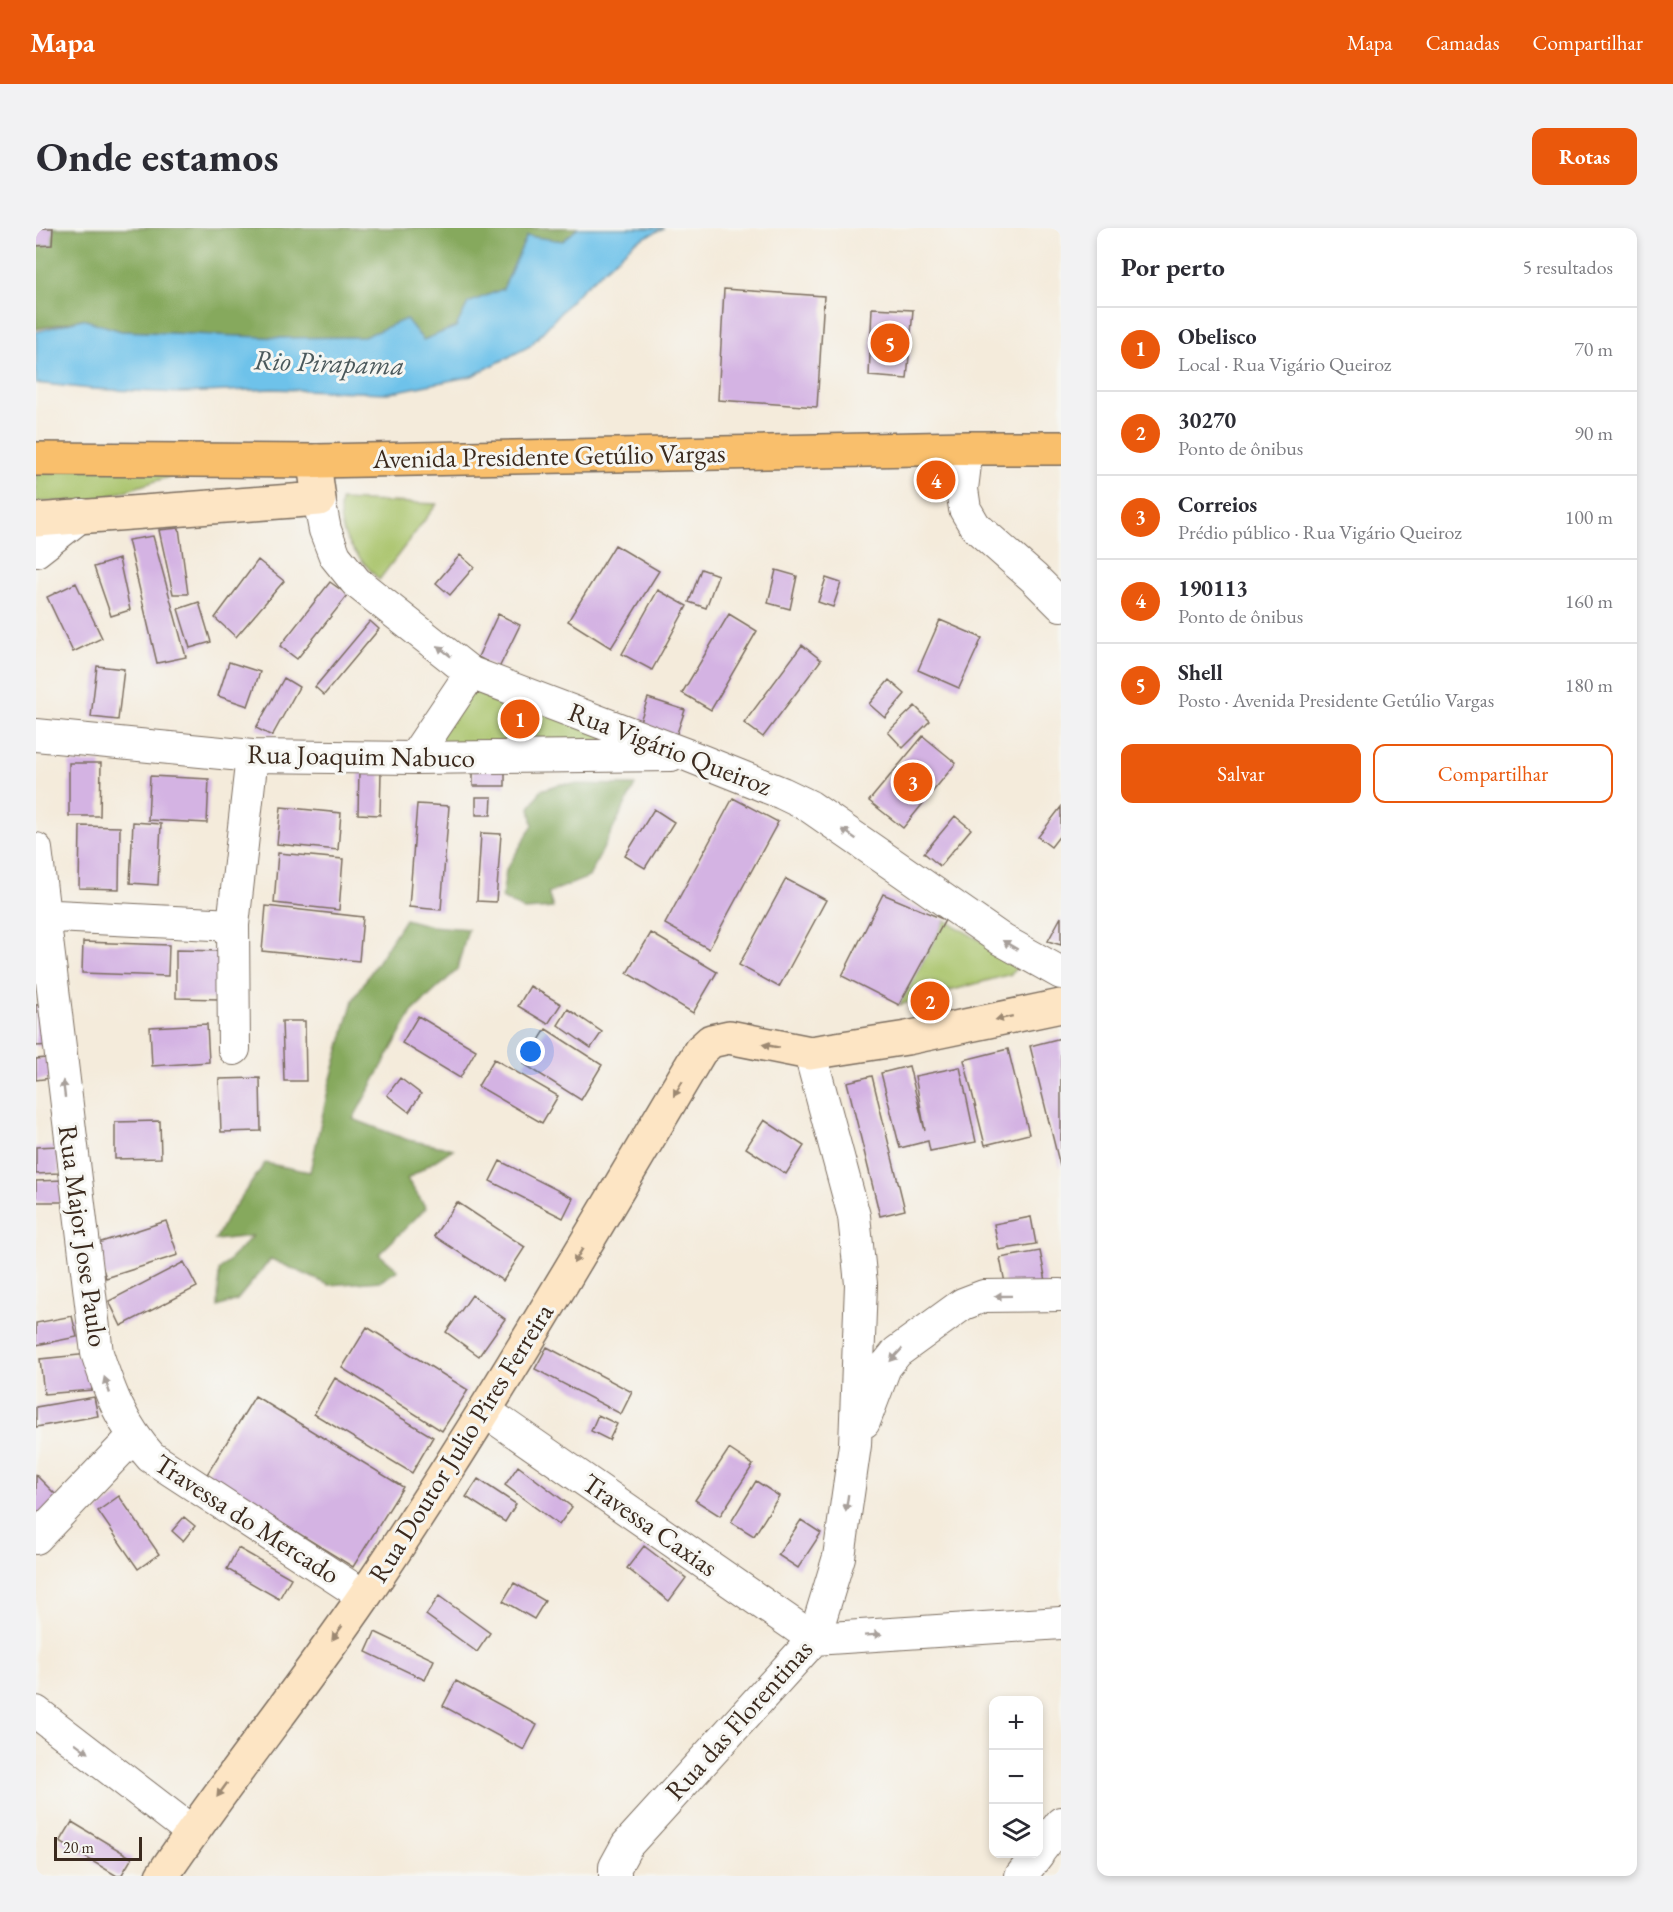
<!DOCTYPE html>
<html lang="pt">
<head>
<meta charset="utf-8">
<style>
	body { margin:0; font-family:"EB Garamond",serif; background:#f2f2f3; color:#2b2b33 }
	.controls { position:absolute; right:18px; bottom:18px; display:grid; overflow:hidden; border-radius:12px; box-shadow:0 3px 9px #0003 }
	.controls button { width:54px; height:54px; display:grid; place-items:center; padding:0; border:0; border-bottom:2px solid #e1e1e2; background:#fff; color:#2b2b33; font:30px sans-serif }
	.scale { position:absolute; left:18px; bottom:15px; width:88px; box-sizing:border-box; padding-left:6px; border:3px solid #3b2a1e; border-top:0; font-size:16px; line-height:21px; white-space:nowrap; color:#3b2a1e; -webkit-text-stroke:4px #f6f6f2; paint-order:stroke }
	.you { position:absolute; left:495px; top:824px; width:21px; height:21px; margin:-15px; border:4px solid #fff; border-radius:50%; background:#1a73e8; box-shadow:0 0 0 9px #1a73e833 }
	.badge { display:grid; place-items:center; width:39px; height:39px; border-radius:50%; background:#ea580c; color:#fff; font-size:20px; font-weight:700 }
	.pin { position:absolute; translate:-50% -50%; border:3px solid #fff; box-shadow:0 2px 6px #0006 }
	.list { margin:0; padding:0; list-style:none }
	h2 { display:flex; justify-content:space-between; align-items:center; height:78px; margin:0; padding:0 24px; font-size:26px }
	h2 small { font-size:20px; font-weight:400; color:#7c7c81 }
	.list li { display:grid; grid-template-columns:39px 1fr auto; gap:18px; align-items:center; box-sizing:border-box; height:84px; padding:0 24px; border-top:2px solid #e1e1e2 }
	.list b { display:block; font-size:22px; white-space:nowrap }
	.list p { margin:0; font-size:20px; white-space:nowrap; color:#7c7c81 }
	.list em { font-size:20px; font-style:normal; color:#7c7c81 }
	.actions { display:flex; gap:12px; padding:18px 24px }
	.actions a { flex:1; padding:14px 0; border:2px solid #ea580c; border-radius:12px; text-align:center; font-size:21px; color:#ea580c }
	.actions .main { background:#ea580c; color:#fff }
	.icon { flex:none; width:33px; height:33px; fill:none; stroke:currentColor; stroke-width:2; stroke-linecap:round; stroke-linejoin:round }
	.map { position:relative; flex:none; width:1025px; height:1648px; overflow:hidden; border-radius:12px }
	header { display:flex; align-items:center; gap:36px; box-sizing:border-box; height:84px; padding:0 30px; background:#ea580c; color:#fff }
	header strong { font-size:28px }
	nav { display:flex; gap:33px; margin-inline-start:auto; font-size:21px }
	.intro { display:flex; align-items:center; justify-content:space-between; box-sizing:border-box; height:144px; padding:0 36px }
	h1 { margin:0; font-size:42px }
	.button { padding:15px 27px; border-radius:12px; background:#ea580c; color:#fff; font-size:21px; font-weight:700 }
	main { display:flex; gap:36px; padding:0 36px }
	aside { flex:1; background:#fff; border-radius:12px; box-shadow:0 3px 9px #0003 }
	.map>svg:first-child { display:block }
</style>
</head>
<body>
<header>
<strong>Mapa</strong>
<nav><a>Mapa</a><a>Camadas</a><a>Compartilhar</a></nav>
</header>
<div class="intro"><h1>Onde estamos</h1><a class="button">Rotas</a></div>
<main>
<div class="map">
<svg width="1025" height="1648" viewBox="0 0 1025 1648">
	<rect width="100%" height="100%" fill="#f6f6f2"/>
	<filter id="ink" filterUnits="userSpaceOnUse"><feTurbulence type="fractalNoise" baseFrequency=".0167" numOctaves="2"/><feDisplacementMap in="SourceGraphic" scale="12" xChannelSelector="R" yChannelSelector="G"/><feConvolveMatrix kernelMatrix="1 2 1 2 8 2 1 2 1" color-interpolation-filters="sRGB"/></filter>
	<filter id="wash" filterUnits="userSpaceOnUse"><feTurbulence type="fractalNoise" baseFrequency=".008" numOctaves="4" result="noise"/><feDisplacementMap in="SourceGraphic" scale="24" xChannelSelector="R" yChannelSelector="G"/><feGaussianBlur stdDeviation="1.35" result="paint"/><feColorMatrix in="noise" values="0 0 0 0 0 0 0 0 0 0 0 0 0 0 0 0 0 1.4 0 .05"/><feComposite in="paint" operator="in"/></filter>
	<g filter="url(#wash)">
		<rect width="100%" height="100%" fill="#f4ebdb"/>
		<!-- green -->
		<path fill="#a8c369" stroke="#727644" stroke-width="1.5" d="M0,236L154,242L58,273L0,274Z
			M305,272L401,276L343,352C321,326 299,309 305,272Z
			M435,445L651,527L378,530Z
			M909,692L971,728L982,738L975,746L863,777Z"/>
		<!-- forest -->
		<path fill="#86a95d" stroke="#606a3e" stroke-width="1.5" d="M0,0H542L527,13L491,8L467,61L432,75L420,99L387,112L370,92L328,109L246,110L85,103L46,91L0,101Z
			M525,556L599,557L553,649L512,665L517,680L488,682L466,670L470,642L497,597L494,580L505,562Z
			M369,691L395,698L432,701L421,742L376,784L317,891L372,912L417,921L371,951L390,980L343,1026L362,1042L345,1053L293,1057L235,1031L201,1072L182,1079L183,1043L216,1008L179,1012L190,991L229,935L274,944L293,858L317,772Z"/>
		<!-- water -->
		<path fill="#6ec2ea" stroke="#547684" stroke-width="1.5" d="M542,0H628L599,14L544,63L494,118L436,148L352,165L237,161L145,165L55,161L0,155V104L46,91L85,103L246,110L328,109L370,91L387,112L420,99L432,75L467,61L491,8L527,13Z"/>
		<g id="blocks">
			<!-- building -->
			<path fill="#d4b3e3" d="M0,0H17L16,17L0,18Z
				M688,61L788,68L781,179L682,172Z
				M836,80L877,82L871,151L833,148Z
				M143,300L152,366H137L123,302Z
				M117,308L150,429L121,435L92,312Z
				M579,317L623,343L575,420L532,393Z
				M424,327L438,339L414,367L400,355Z
				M83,331L94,382L75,388L58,339Z
				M222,332L248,353L200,409L179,390Z
				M665,341L682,347L670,380L653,374Z
				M740,342L761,348L754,381L732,375Z
				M790,350L805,355L797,379L782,374Z
				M294,354L312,367L261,431L244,418Z
				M40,355L66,410L37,424L11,369Z
				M622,362L651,378L616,442L586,426Z
				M163,374L175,414L154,420L142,381Z
				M462,386L484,397L463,440L442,429Z
				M693,386L721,403L675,482L646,465Z
				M904,392L946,410L923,460L882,442Z
				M334,393L343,401L288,467L279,459Z
				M766,417L785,432L727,509L708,495Z
				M193,434L224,444L212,478L182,468Z
				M61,438L88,441L82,492L55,489Z
				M248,450L263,459L236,508L220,500Z
				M853,452L869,466L849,490L833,476Z
				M612,470L649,482L640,508L603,496Z
				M879,478L894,493L867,520L852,504Z
				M887,508L920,535L867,600L833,573Z
				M33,535H65L64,588H33Z
				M469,539V558H437V540Z
				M323,542L345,544L344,587L322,586Z
				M114,548L173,551L171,595L112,592Z
				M440,569H456L455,587H440Z
				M697,570L742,594L673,721L629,696Z
				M381,576L413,578L405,682L373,679Z
				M245,579L305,585L302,622L241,616Z
				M1025,579V606L1015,619L1002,609Z
				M618,581L638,594L609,640L589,628Z
				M919,588L935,601L904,638L888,625Z
				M97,594L125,596L122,657L94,655Z
				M44,598L84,599L83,661L43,660Z
				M445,605L465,606L460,674L441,673Z
				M242,625L307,631L303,682L238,675Z
				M750,651L790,672L743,759L703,737Z
				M847,666L909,692L863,777L806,748Z
				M230,678L327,689L323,733L226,723Z
				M1025,689V717L1012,713Z
				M615,705L681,744L657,785L591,745Z
				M47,714L133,717L132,748L46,745Z
				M140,722L185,723L183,771L140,770Z
				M494,758L525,776L512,796L482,778Z
				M13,776L15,817L0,818V777Z
				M532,781L566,804L555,820L522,797Z
				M382,788L440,822L424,850L366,815Z
				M246,793H269L270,853H248Z
				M171,796L173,834L116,838L114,799Z
				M510,801L566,837L545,872L488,836Z
				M1025,810V938H1024L994,818Z
				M972,821L993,906L949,917L928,832Z
				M20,829L23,849L0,852V831Z
				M458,831L522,868L506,895L442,858Z
				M873,838L889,903L879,848L924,839L940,914L894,923L892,913L864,920L845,845Z
				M836,848L869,982L844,988L811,854Z
				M224,850L225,903L185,904L183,851Z
				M364,850L385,866L373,884L351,867Z
				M728,892L768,918L750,946L710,920Z
				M124,893L125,930L79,931V894Z
				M22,918L23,945L0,946V919Z
				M464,933L537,970L527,990L454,953Z
				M29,952V974H0V953Z
				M421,974L489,1019L467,1053L398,1008Z
				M995,989L1000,1016L963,1022L958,996Z
				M130,993L142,1027L70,1050L59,1016Z
				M1004,1023L1011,1058L971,1065L964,1030Z
				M148,1034L161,1059L85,1098L73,1073Z
				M436,1067L469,1091L443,1128L410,1104Z
				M36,1088L41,1109L0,1117V1095Z
				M331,1099L432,1162L406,1203L306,1140Z
				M511,1119L596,1164L585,1186L499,1141Z
				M53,1126L56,1162L8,1166L4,1131Z
				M299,1150L397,1209L376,1245L278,1186Z
				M219,1168L367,1259L317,1339L170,1248Z
				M58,1169L62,1188L0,1199V1179Z
				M562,1187L581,1196L573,1212L555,1203Z
				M693,1221L717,1237L684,1288L659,1272Z
				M482,1238L536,1279L523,1297L469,1257Z
				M0,1247L23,1270L0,1293Z
				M442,1251L480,1276L469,1294L430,1269Z
				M720,1253L743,1268L718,1308L695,1294Z
				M83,1268L123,1326L102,1341L62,1283Z
				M148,1289L159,1298L147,1313L136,1303Z
				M765,1292L785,1305L762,1340L742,1327Z
				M608,1318L650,1350L633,1373L591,1340Z
				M202,1320L255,1350L243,1371L191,1341Z
				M478,1355L509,1373L498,1391L467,1373Z
				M403,1368L454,1405L441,1424L390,1387Z
				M339,1404L398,1432L389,1452L330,1424Z
				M420,1453L501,1497L488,1522L407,1478Z
				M36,1594L96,1630L85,1648H81L24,1614Z"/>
		</g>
	</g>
	<g filter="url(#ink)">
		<use href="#blocks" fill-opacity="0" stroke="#7c6e60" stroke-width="1.5"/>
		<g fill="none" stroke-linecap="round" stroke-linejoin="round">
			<!-- street casing -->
			<g stroke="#7c6e60" stroke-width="34">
				<path id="street" d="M931,220L926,261L929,281L939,298L998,350L1025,377
					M283,271L289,302L299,328L320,354L435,445L651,527L746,565L773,578L966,712L1025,745
					M0,323L46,287
					M0,507L216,528L378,530L635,527
					M378,530L435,445
					M0,621L61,1125C74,1165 86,1197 115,1229L328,1368
					M0,687L197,697
					M198,821L197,697L216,528
					M449,1183L778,1411
					M828,1194L849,1139L861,1124L927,1076L948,1068L1025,1067
					M0,1310L97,1209
					M778,1411L1025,1395
					M0,1484L156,1604
					M1002,1625L1025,1595
					M579,1648V1639L591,1617L778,1411L803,1329L819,1217L825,1056L818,988L774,825
					M985,1648L1002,1626"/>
			</g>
			<!-- secondary casing -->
			<g stroke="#7c6e60" stroke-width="36">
				<path id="secondary" d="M0,292L283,271L279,242L281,233
					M126,1648C191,1552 264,1462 329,1367C449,1191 555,1006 664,823L675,813L693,809L774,825L871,810L1025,778"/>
			</g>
			<!-- primary casing -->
			<g stroke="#7c6e60" stroke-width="36">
				<path id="primary" d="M0,231L281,233L931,220H1025"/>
			</g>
			<!-- street -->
			<use href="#street" stroke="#fff" stroke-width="32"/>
			<!-- secondary -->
			<use href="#secondary" stroke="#fde5c4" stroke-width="33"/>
			<!-- primary -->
			<use href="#primary" stroke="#f9bf6c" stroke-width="33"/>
		</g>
		<!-- one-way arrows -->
		<defs><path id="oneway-solid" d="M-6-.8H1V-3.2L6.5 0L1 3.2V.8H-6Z" transform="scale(1.5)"/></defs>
		<g fill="#a79f9a">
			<use href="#oneway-solid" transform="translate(408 423) rotate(-142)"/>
			<use href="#oneway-solid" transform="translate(813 606) rotate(-145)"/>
			<use href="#oneway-solid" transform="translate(974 717) rotate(-149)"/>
			<use href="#oneway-solid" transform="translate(28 861) rotate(-97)"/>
			<use href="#oneway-solid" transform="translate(967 1068) rotate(179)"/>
			<use href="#oneway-solid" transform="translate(860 1127) rotate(133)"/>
			<use href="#oneway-solid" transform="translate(71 1157) rotate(-109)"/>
			<use href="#oneway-solid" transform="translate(811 1275) rotate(98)"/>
			<use href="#oneway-solid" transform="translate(837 1407) rotate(-4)"/>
			<use href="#oneway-solid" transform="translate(46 1520) rotate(37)"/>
		</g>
		<g fill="#9c8871">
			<use href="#oneway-solid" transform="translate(968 790) rotate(168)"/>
			<use href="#oneway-solid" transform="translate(735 818) rotate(-169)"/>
			<use href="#oneway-solid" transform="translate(642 861) rotate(121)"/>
			<use href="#oneway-solid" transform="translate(542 1028) rotate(121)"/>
			<use href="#oneway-solid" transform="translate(301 1405) rotate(126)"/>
			<use href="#oneway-solid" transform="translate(186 1562) rotate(126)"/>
		</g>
	</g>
	<g text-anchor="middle" stroke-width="6" stroke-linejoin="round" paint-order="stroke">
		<!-- street labels -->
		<g font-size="27" fill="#3b2a1e" stroke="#f6f6f2">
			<text transform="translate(513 228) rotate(-1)" y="9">Avenida Presidente Getúlio Vargas</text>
			<text transform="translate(634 521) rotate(21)" y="9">Rua Vigário Queiroz</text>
			<text transform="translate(325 528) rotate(1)" y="9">Rua Joaquim Nabuco</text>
			<text transform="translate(47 1008) rotate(82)" y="9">Rua Major Jose Paulo</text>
			<text transform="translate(425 1215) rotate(-58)" y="9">Rua Doutor Julio Pires Ferreira</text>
			<text transform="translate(211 1291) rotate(33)" y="9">Travessa do Mercado</text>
			<text transform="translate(614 1297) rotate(35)" y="9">Travessa Caxias</text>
			<text transform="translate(703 1492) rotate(-48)" y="9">Rua das Florentinas</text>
		</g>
		<!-- water labels -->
		<g font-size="28" font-style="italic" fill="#4a585b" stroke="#f6f6f2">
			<text transform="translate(293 134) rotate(2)" y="10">Rio Pirapama</text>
		</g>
	</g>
</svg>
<div class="controls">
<button>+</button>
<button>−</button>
<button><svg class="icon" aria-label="layers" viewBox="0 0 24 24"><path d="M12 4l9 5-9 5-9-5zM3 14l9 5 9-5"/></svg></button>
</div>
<div class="scale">20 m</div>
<div class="you"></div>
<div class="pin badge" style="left:484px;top:491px">1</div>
<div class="pin badge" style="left:894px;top:773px">2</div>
<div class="pin badge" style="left:877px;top:554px">3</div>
<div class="pin badge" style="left:900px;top:252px">4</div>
<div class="pin badge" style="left:854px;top:115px">5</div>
</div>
<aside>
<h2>Por perto<small>5 resultados</small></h2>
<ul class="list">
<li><span class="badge">1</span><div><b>Obelisco</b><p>Local · Rua Vigário Queiroz</p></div><em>70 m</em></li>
<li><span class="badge">2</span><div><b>30270</b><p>Ponto de ônibus</p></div><em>90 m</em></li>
<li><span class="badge">3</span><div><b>Correios</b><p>Prédio público · Rua Vigário Queiroz</p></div><em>100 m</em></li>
<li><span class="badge">4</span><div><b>190113</b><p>Ponto de ônibus</p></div><em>160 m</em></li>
<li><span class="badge">5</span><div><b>Shell</b><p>Posto · Avenida Presidente Getúlio Vargas</p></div><em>180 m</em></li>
</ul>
<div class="actions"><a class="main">Salvar</a><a>Compartilhar</a></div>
</aside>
</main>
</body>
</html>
